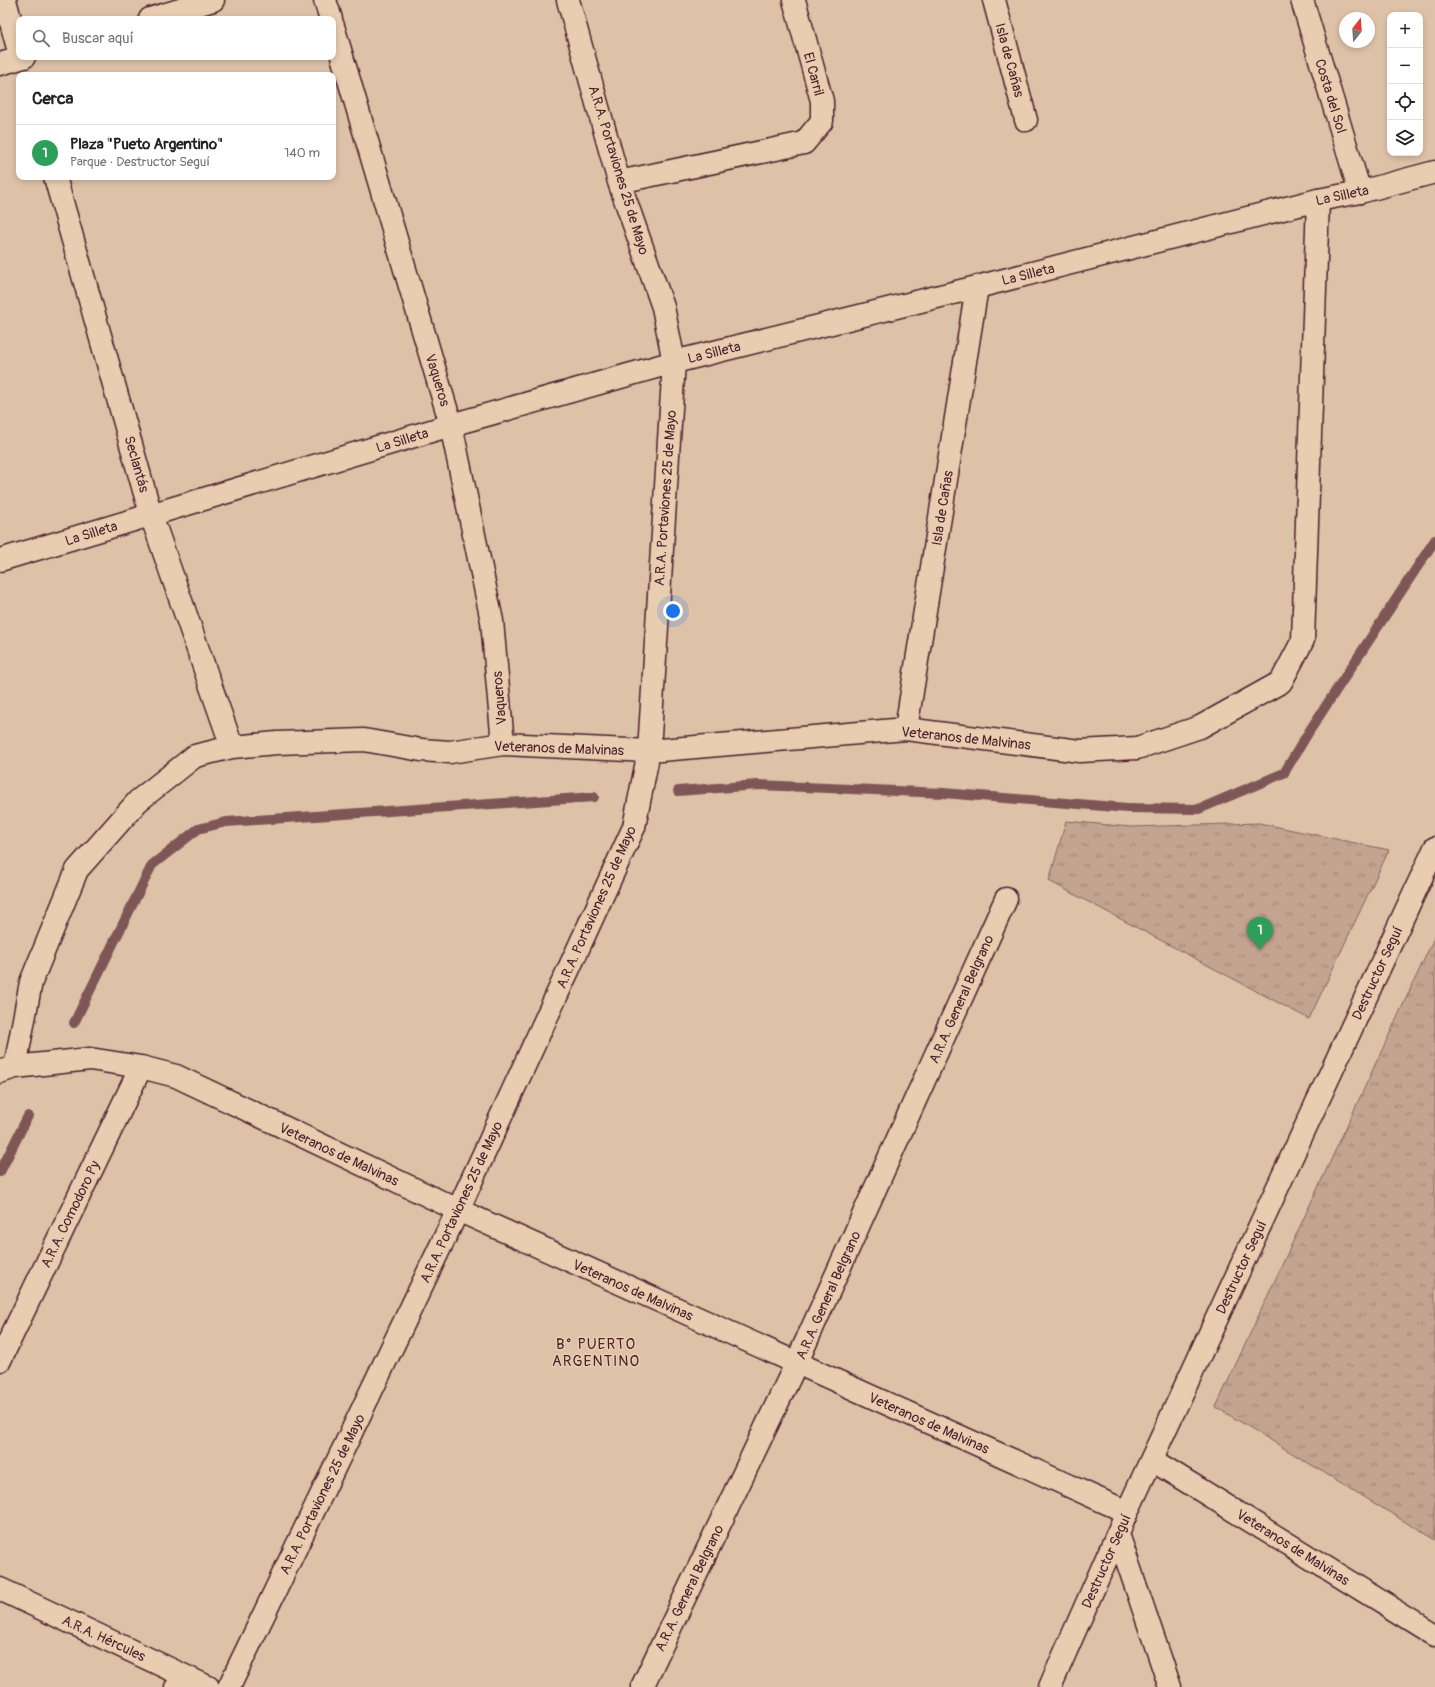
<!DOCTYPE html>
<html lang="es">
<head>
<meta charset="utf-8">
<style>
	body { margin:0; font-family:Pangolin,sans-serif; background:#f2f2f2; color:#222 }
	.controls { position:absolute; right:12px; top:12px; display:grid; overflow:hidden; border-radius:8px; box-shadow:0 2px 6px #0003 }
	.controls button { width:36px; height:36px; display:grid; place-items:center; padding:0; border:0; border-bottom:1px solid #e0e0e0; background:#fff; color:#222; font:20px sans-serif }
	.compass { position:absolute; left:1339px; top:12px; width:36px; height:36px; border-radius:50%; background:#fff; box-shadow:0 2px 6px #0003; rotate:17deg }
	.you { position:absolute; left:673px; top:611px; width:14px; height:14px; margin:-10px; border:3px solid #fff; border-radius:50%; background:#1a73e8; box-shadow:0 0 0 6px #1a73e833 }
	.badge { display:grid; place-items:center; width:26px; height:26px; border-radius:50%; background:#c8321e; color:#fff; font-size:13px; font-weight:700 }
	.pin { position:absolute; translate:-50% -33px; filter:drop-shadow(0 1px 2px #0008) }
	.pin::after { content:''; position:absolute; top:21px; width:14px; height:12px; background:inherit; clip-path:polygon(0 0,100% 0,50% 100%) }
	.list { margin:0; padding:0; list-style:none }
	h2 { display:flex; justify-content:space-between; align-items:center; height:52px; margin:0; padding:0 16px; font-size:17px }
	h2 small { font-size:13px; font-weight:400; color:#767676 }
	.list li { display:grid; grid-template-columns:26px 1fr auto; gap:12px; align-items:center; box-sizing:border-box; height:56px; padding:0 16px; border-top:1px solid #e0e0e0 }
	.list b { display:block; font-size:15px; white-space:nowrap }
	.list p { margin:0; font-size:13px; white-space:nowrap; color:#767676 }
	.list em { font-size:13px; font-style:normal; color:#767676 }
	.icon { flex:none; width:22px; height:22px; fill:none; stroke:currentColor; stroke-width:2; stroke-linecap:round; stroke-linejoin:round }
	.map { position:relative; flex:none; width:1435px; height:1687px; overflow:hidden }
	.search { position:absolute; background:#fff; box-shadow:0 2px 6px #0003; left:16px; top:16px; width:320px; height:44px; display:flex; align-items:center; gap:10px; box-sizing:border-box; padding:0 14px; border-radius:8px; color:#767676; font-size:15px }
	.panel { position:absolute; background:#fff; box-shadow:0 2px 6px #0003; left:16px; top:72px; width:320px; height:108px; border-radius:8px }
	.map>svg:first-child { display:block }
</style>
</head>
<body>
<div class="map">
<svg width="1435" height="1687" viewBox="0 0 1435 1687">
	<defs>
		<pattern id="grass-tufts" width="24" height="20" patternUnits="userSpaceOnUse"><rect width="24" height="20" fill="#c3a490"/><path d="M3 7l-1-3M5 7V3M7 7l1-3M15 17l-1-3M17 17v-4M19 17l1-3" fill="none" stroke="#a08576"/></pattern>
	</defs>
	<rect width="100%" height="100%" fill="#dec2a8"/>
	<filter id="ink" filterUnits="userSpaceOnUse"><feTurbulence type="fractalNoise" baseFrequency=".025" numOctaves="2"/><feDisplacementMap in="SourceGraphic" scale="8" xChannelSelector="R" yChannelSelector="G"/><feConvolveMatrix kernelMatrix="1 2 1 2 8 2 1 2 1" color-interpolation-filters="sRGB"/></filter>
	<g filter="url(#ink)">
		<!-- grass -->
		<path fill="url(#grass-tufts)" stroke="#86625e" d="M1066,821L1131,827L1259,823L1389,850L1309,1019L1049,881Z
			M1435,936V1540L1216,1407Z"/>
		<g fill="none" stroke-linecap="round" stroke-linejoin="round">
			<!-- stream -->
			<path stroke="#7e5756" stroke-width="10" d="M678,791L758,785L943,793L1128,808L1199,809L1284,773L1310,730L1435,540
				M74,1023L152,865L198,829L226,822L594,797
				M0,1172L28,1116"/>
			<!-- service casing -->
			<g stroke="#4a1f2b" stroke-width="21">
				<path id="service" d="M174,1687L195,1681"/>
			</g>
			<!-- minor casing -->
			<g stroke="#4a1f2b" stroke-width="25">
				<path id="minor" d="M5,0L19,52
					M325,0L331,19
					M994,0L1026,120
					M1302,0L1360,192
					M150,19L213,0
					M333,26L451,425L492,621L503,744
					M0,64L24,57
					M55,177L151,515L232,747
					M619,182L804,143L822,121V101L794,0
					M906,729L977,287
					M15,1067L31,982L77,870L138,801L195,756L232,747L277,743L364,740L421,750L450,752L503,744L649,751L906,729L1080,751L1137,748L1200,727L1281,682L1303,640L1318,200
					M0,1072L15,1067L90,1059L141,1067L176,1076L458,1210L1127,1512
					M0,1360L141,1067
					M1152,1460L1435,1635
					M1118,1534L1170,1687
					M0,1589L208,1687
					M229,1687L458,1210L634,827L649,751L674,362L663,307L619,182L568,0
					M642,1687L796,1364L1006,899
					M1050,1687L1127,1512L1435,848"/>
			</g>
			<!-- tertiary casing -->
			<g stroke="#4a1f2b" stroke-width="25">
				<path id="tertiary" d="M0,560L451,425L674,362L977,287L1318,200L1360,192L1435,172"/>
			</g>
			<!-- service -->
			<use href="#service" stroke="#e8cdb0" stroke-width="18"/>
			<!-- minor -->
			<use href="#minor" stroke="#e8cdb0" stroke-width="22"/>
			<!-- tertiary -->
			<use href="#tertiary" stroke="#e8cdb0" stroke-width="22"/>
		</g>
	</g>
	<g text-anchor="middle" stroke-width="3" stroke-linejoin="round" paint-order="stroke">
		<!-- street labels -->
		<g font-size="14" fill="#4a1f2b" stroke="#e8cdb0">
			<text transform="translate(1010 60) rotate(75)" y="5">Isla de Cañas</text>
			<text transform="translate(814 74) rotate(75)" y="5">El Carril</text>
			<text transform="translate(1331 96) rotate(73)" y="5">Costa del Sol</text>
			<text transform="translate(619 170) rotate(73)" y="5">A.R.A. Portaviones 25 de Mayo</text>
			<text transform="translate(1342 195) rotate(-12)" y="5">La Silleta</text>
			<text transform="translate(1028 274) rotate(-14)" y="5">La Silleta</text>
			<text transform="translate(714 352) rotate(-14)" y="5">La Silleta</text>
			<text transform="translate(438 380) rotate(73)" y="5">Vaqueros</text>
			<text transform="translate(402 440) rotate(-17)" y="5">La Silleta</text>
			<text transform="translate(137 464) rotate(74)" y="5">Seclantás</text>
			<text transform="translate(665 498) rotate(-86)" y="5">A.R.A. Portaviones 25 de Mayo</text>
			<text transform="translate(942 508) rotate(-81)" y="5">Isla de Cañas</text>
			<text transform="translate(91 533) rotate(-17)" y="5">La Silleta</text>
			<text transform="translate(499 698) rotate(-95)" y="5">Vaqueros</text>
			<text transform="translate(966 738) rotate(6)" y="5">Veteranos de Malvinas</text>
			<text transform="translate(559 748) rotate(2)" y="5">Veteranos de Malvinas</text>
			<text transform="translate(596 907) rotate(-66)" y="5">A.R.A. Portaviones 25 de Mayo</text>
			<text transform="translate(1377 973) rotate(-65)" y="5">Destructor Seguí</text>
			<text transform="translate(961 999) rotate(-66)" y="5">A.R.A. General Belgrano</text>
			<text transform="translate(339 1154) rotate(25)" y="5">Veteranos de Malvinas</text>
			<text transform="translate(461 1202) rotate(-65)" y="5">A.R.A. Portaviones 25 de Mayo</text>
			<text transform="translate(70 1214) rotate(-64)" y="5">A.R.A. Comodoro Py</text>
			<text transform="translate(1241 1267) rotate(-65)" y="5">Destructor Seguí</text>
			<text transform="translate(633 1290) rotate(24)" y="5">Veteranos de Malvinas</text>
			<text transform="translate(828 1295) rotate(-66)" y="5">A.R.A. General Belgrano</text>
			<text transform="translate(929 1423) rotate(24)" y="5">Veteranos de Malvinas</text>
			<text transform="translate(322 1494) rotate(-64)" y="5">A.R.A. Portaviones 25 de Mayo</text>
			<text transform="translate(1293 1547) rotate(32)" y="5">Veteranos de Malvinas</text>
			<text transform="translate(1106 1561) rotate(-66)" y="5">Destructor Seguí</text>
			<text transform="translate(689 1588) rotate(-64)" y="5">A.R.A. General Belgrano</text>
			<text transform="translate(104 1638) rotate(25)" y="5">A.R.A. Hércules</text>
		</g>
		<!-- neighbourhood labels -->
		<g font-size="15" letter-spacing="1" fill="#4a1f2b" stroke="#e8cdb0">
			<text x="596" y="1349">B° PUERTO<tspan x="596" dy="17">ARGENTINO</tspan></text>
		</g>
	</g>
</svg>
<div class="controls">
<button>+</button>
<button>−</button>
<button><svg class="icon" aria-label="locate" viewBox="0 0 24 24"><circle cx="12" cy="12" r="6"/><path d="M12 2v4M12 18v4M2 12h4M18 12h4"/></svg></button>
<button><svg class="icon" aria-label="layers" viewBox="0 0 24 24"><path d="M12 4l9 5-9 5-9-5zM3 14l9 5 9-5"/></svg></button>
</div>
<svg class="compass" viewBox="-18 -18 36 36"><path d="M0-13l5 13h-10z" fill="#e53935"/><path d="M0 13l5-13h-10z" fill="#767676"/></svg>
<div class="you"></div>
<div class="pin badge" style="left:1260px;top:950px;background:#2e9e5b">1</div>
<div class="search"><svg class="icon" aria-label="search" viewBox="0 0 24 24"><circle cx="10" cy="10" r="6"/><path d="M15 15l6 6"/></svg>Buscar aquí</div>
<section class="panel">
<h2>Cerca<small></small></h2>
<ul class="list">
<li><span class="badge" style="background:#2e9e5b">1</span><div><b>Plaza &quot;Pueto Argentino&quot;</b><p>Parque · Destructor Seguí</p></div><em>140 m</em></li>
</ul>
</section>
</div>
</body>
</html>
